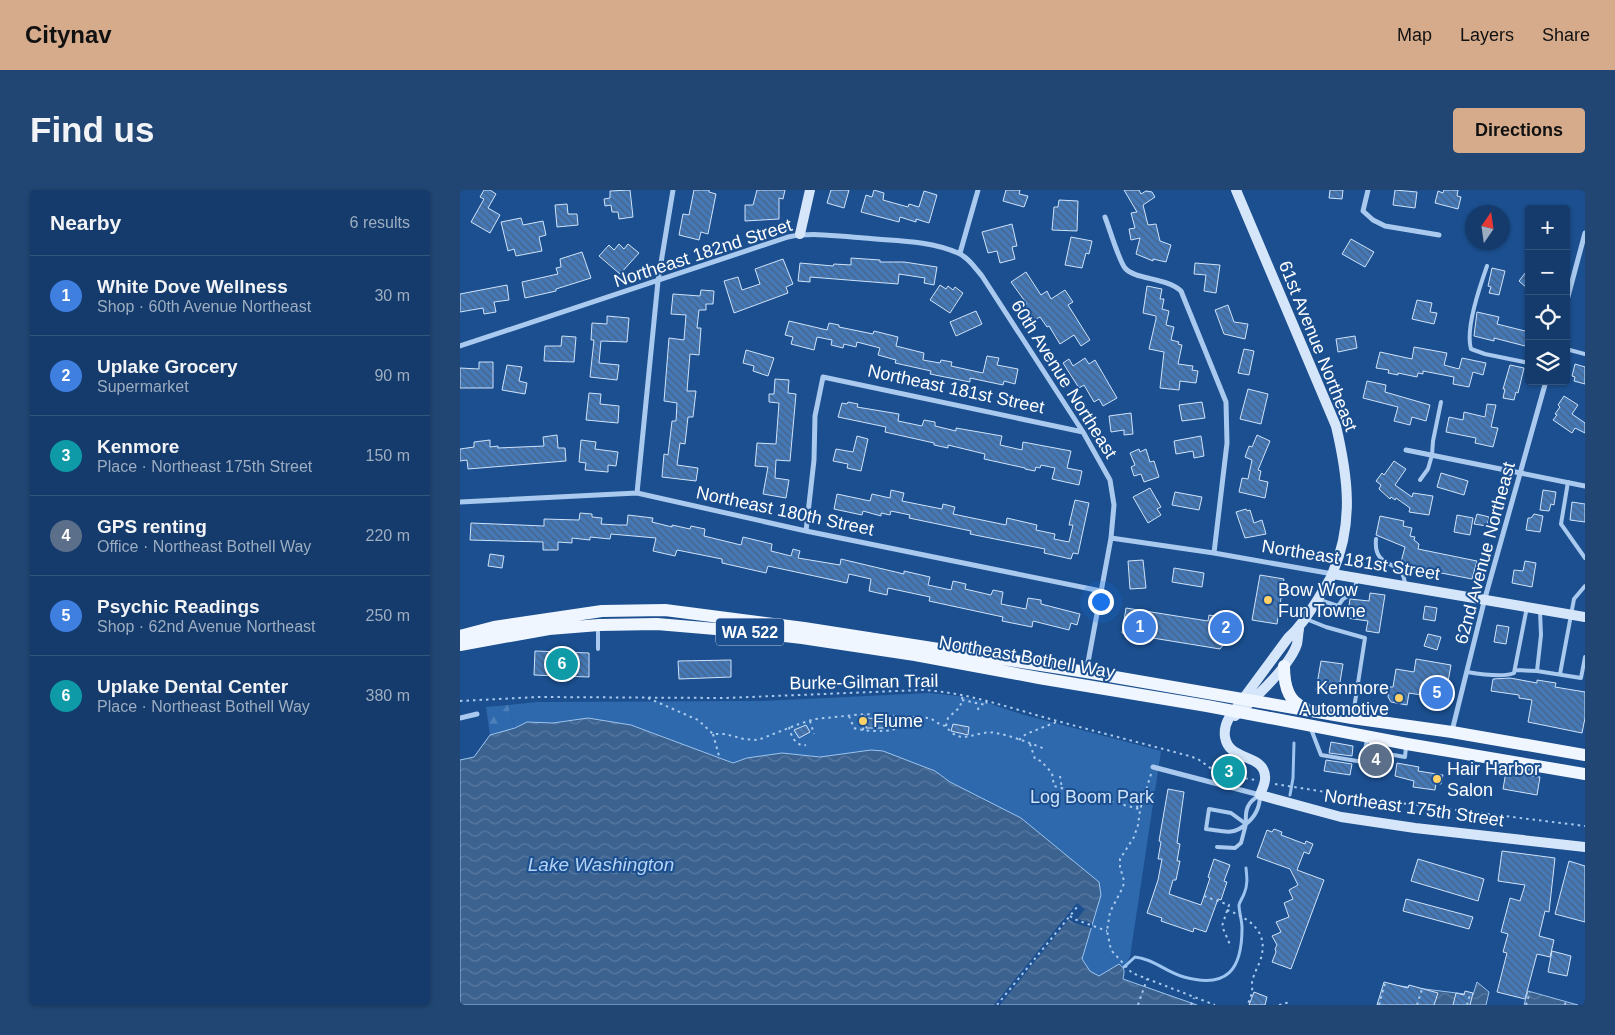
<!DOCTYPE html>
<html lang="en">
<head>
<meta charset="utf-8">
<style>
	body { margin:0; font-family:Arial,sans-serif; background:#214673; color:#f1f3f6 }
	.controls { position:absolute; right:15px; top:15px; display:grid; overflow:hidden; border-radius:5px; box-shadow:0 1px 4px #0004 }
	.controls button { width:45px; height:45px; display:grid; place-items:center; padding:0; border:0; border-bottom:1px solid #33557e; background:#143b6b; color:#f1f3f6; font:25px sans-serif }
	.compass { position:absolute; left:1005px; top:15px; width:45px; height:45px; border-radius:50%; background:#143b6b; box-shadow:0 1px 4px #0004; rotate:13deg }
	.you { position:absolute; left:640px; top:411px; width:18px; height:18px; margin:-12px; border:4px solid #fff; border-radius:50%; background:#1a73e8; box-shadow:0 0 0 8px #1a73e833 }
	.badge { display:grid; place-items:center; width:32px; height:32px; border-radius:50%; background:#d6ab8b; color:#fff; font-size:16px; font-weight:700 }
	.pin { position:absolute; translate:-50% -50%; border:2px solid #fff; box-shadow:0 1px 5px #0006 }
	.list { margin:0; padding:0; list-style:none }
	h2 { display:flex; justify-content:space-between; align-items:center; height:65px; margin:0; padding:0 20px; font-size:21px }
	h2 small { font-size:16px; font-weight:400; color:#9dadc1 }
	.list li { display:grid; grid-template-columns:32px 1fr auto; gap:15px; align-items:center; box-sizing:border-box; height:80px; padding:0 20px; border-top:1px solid #33557e }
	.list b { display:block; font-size:19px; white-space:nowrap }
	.list p { margin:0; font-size:16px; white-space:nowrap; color:#9dadc1 }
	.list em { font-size:16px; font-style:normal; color:#9dadc1 }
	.icon { flex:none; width:28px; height:28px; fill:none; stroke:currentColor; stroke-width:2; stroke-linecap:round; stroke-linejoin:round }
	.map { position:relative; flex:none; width:1125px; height:815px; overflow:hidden; border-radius:5px }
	header { display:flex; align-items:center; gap:30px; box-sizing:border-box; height:70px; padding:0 25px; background:#d6ab8b; color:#111 }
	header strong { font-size:24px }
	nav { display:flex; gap:28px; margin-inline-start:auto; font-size:18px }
	.intro { display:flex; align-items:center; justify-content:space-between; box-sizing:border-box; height:120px; padding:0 30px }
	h1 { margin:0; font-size:35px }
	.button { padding:12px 22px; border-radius:5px; background:#d6ab8b; color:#111; font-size:18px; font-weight:700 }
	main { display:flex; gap:30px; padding:0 30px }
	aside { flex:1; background:#143b6b; border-radius:5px; box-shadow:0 1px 4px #0004 }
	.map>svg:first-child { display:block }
</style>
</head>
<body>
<header>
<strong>Citynav</strong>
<nav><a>Map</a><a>Layers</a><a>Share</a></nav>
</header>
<div class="intro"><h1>Find us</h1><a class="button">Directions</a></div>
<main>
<aside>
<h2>Nearby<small>6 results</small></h2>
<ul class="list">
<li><span class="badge" style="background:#3f7fe0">1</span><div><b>White Dove Wellness</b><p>Shop · 60th Avenue Northeast</p></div><em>30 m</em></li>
<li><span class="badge" style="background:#3f7fe0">2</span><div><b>Uplake Grocery</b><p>Supermarket</p></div><em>90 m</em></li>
<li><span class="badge" style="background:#0f9aa8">3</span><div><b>Kenmore</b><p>Place · Northeast 175th Street</p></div><em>150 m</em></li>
<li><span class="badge" style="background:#5c6f8a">4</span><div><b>GPS renting</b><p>Office · Northeast Bothell Way</p></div><em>220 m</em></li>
<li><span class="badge" style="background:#3f7fe0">5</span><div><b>Psychic Readings</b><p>Shop · 62nd Avenue Northeast</p></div><em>250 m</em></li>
<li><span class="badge" style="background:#0f9aa8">6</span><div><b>Uplake Dental Center</b><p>Place · Northeast Bothell Way</p></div><em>380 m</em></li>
</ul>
</aside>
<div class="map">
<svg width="1125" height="815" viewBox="0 0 1125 815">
	<defs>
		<pattern id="forest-firs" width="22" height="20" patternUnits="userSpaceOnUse" patternTransform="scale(1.25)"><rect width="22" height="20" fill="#2e69ad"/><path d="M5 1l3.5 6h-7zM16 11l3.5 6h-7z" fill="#4d80b9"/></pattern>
		<pattern id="water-waves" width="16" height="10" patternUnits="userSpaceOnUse" patternTransform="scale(1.25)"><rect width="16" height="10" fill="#3c6290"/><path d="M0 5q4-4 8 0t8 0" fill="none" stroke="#597aa1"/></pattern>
		<pattern id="building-back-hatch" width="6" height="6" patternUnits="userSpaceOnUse" patternTransform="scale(1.25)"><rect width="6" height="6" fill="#4478b7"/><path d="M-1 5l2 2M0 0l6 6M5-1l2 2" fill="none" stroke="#486282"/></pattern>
	</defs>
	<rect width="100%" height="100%" fill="#1b4f8f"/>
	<!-- forest -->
	<path fill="url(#forest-firs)" d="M48,515L55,538L30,545L26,517Z"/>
	<!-- park -->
	<path fill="#2e69ad" d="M469,503L499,506L522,511L561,524L701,561L670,767L664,777L659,774L639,786L630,781L622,769L631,738L639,692L561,628L490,592L475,581L411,560L360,567L322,563L287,568L274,573L171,535L128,528L93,533L67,532L55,538L48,515L77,512L301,511Z"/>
	<!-- water -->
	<path fill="url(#water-waves)" stroke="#9cc4f0" d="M128,528L171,535L273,573L287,568L322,563L360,567L411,560L423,561L475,581L490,592L561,628L639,692L641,705L622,769L630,781L639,786L659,774C666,779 664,782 663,789L737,815H0V570L14,567L30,545L55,538L67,532L93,533Z
		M1017,792L1029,802L1026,815H919L924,794L1013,805Z
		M1068,801L1118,815H1064Z"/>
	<!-- pier -->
	<path fill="#1b4f8f" d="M617,713L625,719L617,729L632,733V738L614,733L609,729L540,815H534Z"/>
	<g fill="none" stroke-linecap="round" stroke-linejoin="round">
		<!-- stream -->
		<path stroke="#9cc4f0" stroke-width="3" d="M830,605L833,588L834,553
			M664,777L675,767C694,769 706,782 724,787C768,799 782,779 782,738C782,730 779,722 779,715C780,711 783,707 784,704C788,695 787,687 786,678"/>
	</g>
	<!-- building -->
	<path fill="url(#building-back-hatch)" stroke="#cfe3fa" d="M24,0H30L36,4L28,18L40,25L30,43L11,32L24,9L20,7Z
		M170,0L173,27L159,29L158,22H152L151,15L145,16L144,9L150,8V1Z
		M234,0H249V2L256,4L248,44L241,42L239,50L219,45L223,24L229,25Z
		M297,0H325L323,9L319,8V29L285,31V15H293Z
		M371,0H389L384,18L367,13Z
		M414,0L424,3L423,10L448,17L449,14L459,17L464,1L477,5L469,33L456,29V32L440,27L439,32L401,22L406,5L412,7Z
		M546,0H560L559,4L568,6L564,17L543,11Z
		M664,0H679L681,4L686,1L692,2L695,7L683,15L688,35L696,34L700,51L711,55L706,72L693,69V71L676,64L680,48L671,50L669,39L675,38L671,23L677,22Z
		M870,0H883L882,9L869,8Z
		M935,0L957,2L955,18L933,15Z
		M984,0H998L997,6L1001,7L998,19L975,13L978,1L983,3Z
		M599,10L618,11L617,41L592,40L594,17H598Z
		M107,14L108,24H117L118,35L97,37L95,15Z
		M61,28L63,35L83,31L86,45L79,47L82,61L56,66L54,59L48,61L41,32Z
		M552,34L557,56L552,57L555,69L540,73L537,61L528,63L522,42Z
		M611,47L632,51L629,64L626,63L622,78L605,75Z
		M891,49L914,62L905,77L882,64Z
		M159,54L164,59L168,54L179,63L160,84L139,66L149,55L154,60Z
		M122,62L131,88L96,99V101L65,108L62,92L98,84L96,78L101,77L100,69Z
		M391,68L420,70V72H444L477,77L474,95L464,93L465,88L439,84L438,94L350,87V92L338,91L340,73L373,76L374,74L391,75Z
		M323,69L333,94L326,97L328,103L274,123L264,91L278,87L282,100L300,94L295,79Z
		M735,73L760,75L756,103L744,101L746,85L734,84Z
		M1032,78L1045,81L1039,105L1029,103L1031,97L1028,96Z
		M1069,78V100L1059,91Z
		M566,82L581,105L587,101L591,109L605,100L613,112L608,115L630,150L621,156L614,145L600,154L589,136L587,137L580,127L574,130L565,116L567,114L551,92Z
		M47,95L49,110L34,112L36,122L24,124L23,118L0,122V104Z
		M480,95L486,99L488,96L493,100L495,97L503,103L490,123L470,110Z
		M687,96L702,99L700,109H704L702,119L709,121L706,135L714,137L711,150L719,152L718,154L722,155L718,174L733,176L732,180L738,181L736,193L720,191L719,200L700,198L704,162L689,159L696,129V126L683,123Z
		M241,100L254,101L253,114H246V120H239L237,138H241L239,165L230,164L227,201H236L233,227H228L225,254L220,253L217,275L238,278L236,291L202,287L204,264L208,265L212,231H216L217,213L204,211L209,148L224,150L226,125L211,124L213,104L240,106Z
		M957,110L972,113L970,122L977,123L974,134L952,129Z
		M768,115L774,132L788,134L785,149L764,144L755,120Z
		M516,121L522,134L496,146L490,132Z
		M1017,122L1039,127L1037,134L1069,142V157L1034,148V151L1014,146Z
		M147,126L169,128L167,152L141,151L139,173L159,175L157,190L130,187L134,150H131L132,133L147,134Z
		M329,131L367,140L369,133L379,135V137L413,144L414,141L438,147L436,156L464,163L463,170L480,173L481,170L492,172L491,176L523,183L527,166L539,168L537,175L558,179L555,194L544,191L543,195L510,188V192L470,184L471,181L435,173L436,170L418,165L420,158L397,152L396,157L384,154L383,158L371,155L372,150L357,147L354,160L331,154L333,147L325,145Z
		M102,146L116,147L114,172L84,171L85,156H101Z
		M895,146L897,158L878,162L876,149Z
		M954,157L987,163L984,175L999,179L1002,168L1026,173L1023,185L1013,182L1009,197L993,194L994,187L963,181V184L958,183L957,187L938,183V185L928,183L929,180L916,178L920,162L952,169Z
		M784,159L794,161L789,185L778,183Z
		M286,160L314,168L308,186L293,181L294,176L283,173Z
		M625,168L629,174L635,170L657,208L643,216L639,209L634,212L624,195L619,198L603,173L609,169L613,176Z
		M19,172H33V198H0V178L19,179Z
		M1115,174L1125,177V194L1114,191L1115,187L1112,186Z
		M47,175L62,177L59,191L67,193L65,204L42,200Z
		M1050,175L1064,178L1058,203L1056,202L1054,210L1043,208L1045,199H1043Z
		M315,189L329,190L328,203L336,204L330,271L316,270L315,288L329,290L326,308L303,304L308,277L295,276L297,253L316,254L319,213L309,212V204H314Z
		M907,191L926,195L925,202L970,215L966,231L952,227L950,235L934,231L938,217L903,208Z
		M788,199L808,204L801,234L780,229Z
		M129,203L141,204L140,214L159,216L158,233L126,230Z
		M1104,206L1118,215L1112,224L1125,233V243L1115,238L1112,243L1093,230L1097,225L1095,224L1100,217L1098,215Z
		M388,212L398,214L397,217L439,224L438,231L462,236L464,230L475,232V236L496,241V238L542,246L540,255L562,260L563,252L611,261L607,278L622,281L619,295L592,289L595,278L581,275L580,278L576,277L575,281L565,279V278L524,269L525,264L488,255V258L474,255V253L425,242L426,237L378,227L382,213L387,214Z
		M742,212L745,228L722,231L719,215Z
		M1027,214L1036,215L1031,237L1038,238L1033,257L1015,253L1016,248L986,242L989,227L1003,230L1004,222L1025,227Z
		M671,223L673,244L664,245V240L651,242L649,226Z
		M97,245L98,258H105L106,271L8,279L7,270L0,271V259L14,257V252L30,250V257L38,256V258L84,256L83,247Z
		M797,245L810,251L798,280L801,281L799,290L808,292L805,308L779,302L782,288L788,289L792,270L785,267L789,256L792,257Z
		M397,246L408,249L401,281L387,278L388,274L373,271L376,259L393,262Z
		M741,246L744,266L734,268L733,261L716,264L714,251Z
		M121,250L136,252L135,259L158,262L156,276L148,275V282L125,280L126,273L119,272Z
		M679,259L680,262L686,259L690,272L694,271L699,287L684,292L681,284L674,286L671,277L675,275L670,263Z
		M934,271L946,279L935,295L952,307L953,303L973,306L969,325L949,322L950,318L936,308L935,310L931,307L930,309L919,299L921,295L916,291L922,283L924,285Z
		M981,283L1008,291L1004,305L977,297Z
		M690,298L701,317L697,319L701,325L688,333L673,307Z
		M431,300L444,303L442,311L482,319L483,314L495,317L493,324L546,335L547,328L577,335L576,340L595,344L594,349L609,352L613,335H609L615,310L629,313L618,364L613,363L611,369L584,363L585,359L510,344L511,341L449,328L450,325L431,321L430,325L421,323V326L403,321L402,325L374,319L377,304L410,311L412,304L430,308Z
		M1083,300L1096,302L1094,315L1091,314L1089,321L1080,320Z
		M715,302L742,307L739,320L712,315Z
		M1112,312L1125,314V332L1110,330Z
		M786,319L787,321L790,320L794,333L802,330L806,344L785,348L776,322Z
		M120,323L132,324V327L142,328L141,334L158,335H167L168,325L193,328L192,332L212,337V335L230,339L231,336L245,339L244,346L281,355L283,347L312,354L311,361L331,366L333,359L340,361L338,368L380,375L381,369L444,384V381L470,387L468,395L491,400L493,391L506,394L505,399L531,405L533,400L543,402L541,414L566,419L568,408L581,410V414L620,424L617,435L611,433L609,440L573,431L572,437L542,431L543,427L469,411L470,407L428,398L427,405L409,401L411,389L389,384L387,393L308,376L306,383L262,373V369L217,360L215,366L193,361L196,348L151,344L150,349L130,347V350L112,348V353L98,352V360H83V352L10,350L11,333L84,336V329L119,330Z
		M1017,324L1029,327L1027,336L1014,334Z
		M1074,324L1083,326L1080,342L1066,340L1068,328H1071Z
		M997,325L1013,328L1010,345L994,342Z
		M920,326L944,331L943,336L952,338L950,346L955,347L954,350L959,354L958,359L1017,371L1012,389L976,382L941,372L945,357L916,345Z
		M30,364L44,366L42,378L28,376Z
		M683,370L686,398L670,399L668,371Z
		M1065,371L1076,373L1072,397L1052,393L1054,380L1063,381Z
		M714,378L744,383L742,397L712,392Z
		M800,385L824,389L817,434L792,430Z
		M910,403L925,405L919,443L906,441L908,431L887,428L890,409L909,411Z
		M965,416L977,418L975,431L963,429Z
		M666,418L748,431L749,425L783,431L760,459L662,443Z
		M1037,435L1049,437L1046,454L1034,452Z
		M968,444L981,447L977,460L964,456Z
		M75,461L129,463V487L74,485Z
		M956,469L991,475L985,509L949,503L947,515L931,512L928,507L929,497H933L936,479L954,482Z
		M271,470V487L219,489L218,471Z
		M861,471L883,474L878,504L856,500Z
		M1050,488L1077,493V490L1096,493L1095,497L1125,502V528L1122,543L1068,532L1072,510L1059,508V505L1031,501L1033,489Z
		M406,528L428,529V538H406Z
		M493,534L509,537L508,545L491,541Z
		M346,535L350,542L339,548L334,540Z
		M871,552L893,556L892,566L869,563Z
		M911,565L921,567L919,582L909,580Z
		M866,570L892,574L890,585L864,581Z
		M937,573L959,577L958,581L983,585L981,594L976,593L975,600L953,597L954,591L935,586Z
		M1046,582L1080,587L1077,605L1043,599Z
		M708,599L724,602L717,653L720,654L717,671H720L716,690H713L709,704L741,715L750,688L748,687L754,669L770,675L764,691L767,692L761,710L758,709L746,742L734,738L733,742L701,731L702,728L687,723L698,690L702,669H698L701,652L699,651Z
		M814,639L822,642L821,645L845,654L846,651L853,654L849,664L844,662L837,680L864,690L831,779L812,772L816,762L815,759L817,755L812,746L821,742L816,732L829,727L824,713L833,709L829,700L838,695L830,679L797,667L807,640L812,642Z
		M1042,661L1095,668L1089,722L1085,721L1079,746L1094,750L1090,767L1077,764L1065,809L1037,802L1047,763L1043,762L1048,744L1041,742L1050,708L1060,711L1065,695L1038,691Z
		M958,669L1024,689L1018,711L951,691Z
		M1109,671L1125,676V732L1095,724Z
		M946,709L1013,727L1009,739L943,721Z
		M1092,761L1111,766L1107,786L1088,782Z
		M924,792L948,798L949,795L978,803L974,815H917Z
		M1005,801L1013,803L1010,815H993L996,803L1004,805Z
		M794,802L807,807L805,815H789Z"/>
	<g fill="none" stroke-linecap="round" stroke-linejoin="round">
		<!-- path -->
		<path stroke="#a9c9ee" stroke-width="2" stroke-dasharray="2.5 4" stroke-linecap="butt" d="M188,508L238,530L253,544H265L284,549L298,550L339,534L355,529L405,524L470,528L481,535L486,536C501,558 516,539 536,543C552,546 570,553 585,559
			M502,510L526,515L527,510
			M0,511L77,507L265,508L462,500C500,502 531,512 566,522C620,538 675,551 729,566L738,569L757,583L795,590
			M518,520L519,514
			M389,526L394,538C402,541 423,542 432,540C438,538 444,532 449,528
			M350,531L354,544
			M486,536L488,528L500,517L503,505
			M329,537C331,546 336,557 346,555
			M403,540L405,525
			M253,544L259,566
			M559,550L566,544L599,531
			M570,554L575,569L581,571L592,583L594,596L679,619
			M691,584L680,620L678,635L674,647L660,669V677L664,691L663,697L650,722L647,741L651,760L672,783L755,815
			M600,586L602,599
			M815,594L916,610L1125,636
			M677,618L679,603
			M744,706L769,715L762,736L771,757
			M767,720C791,729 810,743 800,771C798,777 794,783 793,789C791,793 793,796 792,800C792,805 789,810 788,815
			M610,726L614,729L647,741
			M537,815L618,716
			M678,815L687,789
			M731,815L734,808
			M819,815L830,812
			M919,815L925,793
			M957,815L962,799
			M1007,815L1010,805
			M1066,815L1070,802
			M1105,815L1106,810"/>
		<!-- lane -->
		<path stroke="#a9c9ee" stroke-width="4" d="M1027,76C1020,96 1005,139 1011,159L1025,164L1069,173
			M1106,159L1125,164
			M960,290L968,279L972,265L973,251L981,212
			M1108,292L1101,334L1125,368
			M916,349C913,382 944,367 945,395
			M860,410L878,416L883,409L894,402L897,389
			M846,429L866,437L905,448L893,525
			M138,459V437
			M1056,480L1077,481L1121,488L1125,467
			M1077,481L1081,445L1080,421
			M1007,482C1019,484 1043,488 1054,483L1067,417
			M1100,484L1114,409L1125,396
			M851,539L861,565L903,572L907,549
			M905,560L945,567L946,557
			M800,605C800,617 795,627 786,634C785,620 787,612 800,605Z
			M749,619L771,623L786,634C773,646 763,641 746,639Z
			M757,657L775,658L781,653L786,634"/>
		<!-- street -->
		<path stroke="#a9c9ee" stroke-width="5" d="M908,0L903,21L913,30L925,36L979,45
			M645,27C649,37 659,71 665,78C675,90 706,87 721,101L766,212L767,253L754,363
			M500,63L518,0
			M1106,114L1125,43
			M0,156L328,47C352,42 378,46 404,48C434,51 469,50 498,63C508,67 515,78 522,86L623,242L650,290L654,315L651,348L626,483
			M946,260L1125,296
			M177,303L198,91L213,0
			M0,312L177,303L346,341L641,401
			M346,341L354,270L355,226L363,187L623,242
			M651,348L754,363L873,384
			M0,528L17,524
			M992,541L1025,408L1086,191
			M693,577L800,605"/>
		<!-- secondary -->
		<path stroke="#d6e6fa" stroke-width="10" d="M776,0L876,236C888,287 894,333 873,382C870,391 863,400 858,409C849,423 841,436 828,448L769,528C765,535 764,540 765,547C769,572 803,563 805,586C806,593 802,599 800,605L881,627L955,638L1125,657
			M340,44L350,0
			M873,384L1125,427
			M775,526C792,511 830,476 837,454C838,450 838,444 839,439"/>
		<!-- primary -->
		<path stroke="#f0f6ff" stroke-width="12" d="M0,446L34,437L142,421L205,420L344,438L626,482L892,528L992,542L1125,565
			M0,455L89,439L139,435L197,434L279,441L342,448L455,465L579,488L747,516L947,554L1125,584
			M824,476C824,492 827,512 844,517"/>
	</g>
	<!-- markers -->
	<g fill="#ffd166" stroke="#1b4f8f" stroke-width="2">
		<circle cx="808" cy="410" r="5"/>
		<circle cx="939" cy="508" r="5"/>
		<circle cx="403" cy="531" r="5"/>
		<circle cx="977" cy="589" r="5"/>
	</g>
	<g text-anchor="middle" stroke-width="4" stroke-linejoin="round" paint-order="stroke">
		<!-- shield labels -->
		<rect fill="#1b4f8f" stroke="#bbcadd" stroke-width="1" x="256" y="428.5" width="68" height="27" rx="4"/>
		<g font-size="16" font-weight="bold" fill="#fff">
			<text x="290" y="448">WA 522</text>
		</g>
		<!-- street labels -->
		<g font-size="18" fill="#fff" stroke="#1b4f8f">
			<text transform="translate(243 63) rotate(-18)" y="6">Northeast 182nd Street</text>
			<text transform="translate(858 156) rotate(68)" y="6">61st Avenue Northeast</text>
			<text transform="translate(604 189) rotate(58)" y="6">60th Avenue Northeast</text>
			<text transform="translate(496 199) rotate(12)" y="6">Northeast 181st Street</text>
			<text transform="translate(325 321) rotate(12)" y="6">Northeast 180th Street</text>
			<text transform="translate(1025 363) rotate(-75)" y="6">62nd Avenue Northeast</text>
			<text transform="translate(891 370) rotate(9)" y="6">Northeast 181st Street</text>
			<text transform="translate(567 467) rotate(10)" y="6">Northeast Bothell Way</text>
			<text transform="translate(404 492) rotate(-1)" y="6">Burke-Gilman Trail</text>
			<text transform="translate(954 618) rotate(8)" y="6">Northeast 175th Street</text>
		</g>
		<!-- poi labels -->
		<g font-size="18" fill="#fff" stroke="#1b4f8f" text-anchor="start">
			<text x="818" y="406">Bow Wow<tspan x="818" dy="21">Fun Towne</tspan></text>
			<text x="929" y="504" text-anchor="end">Kenmore<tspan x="929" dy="21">Automotive</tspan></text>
			<text x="413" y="537">Flume</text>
			<text x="987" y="585">Hair Harbor<tspan x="987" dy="21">Salon</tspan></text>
		</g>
		<!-- park labels -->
		<g font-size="18" fill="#cfe3fa" stroke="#1b4f8f">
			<text x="632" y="613">Log Boom Park</text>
		</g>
		<!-- water labels -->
		<g font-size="19" font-style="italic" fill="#b5d3f5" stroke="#1b4f8f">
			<text x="141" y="681">Lake Washington</text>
		</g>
	</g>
</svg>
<div class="controls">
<button>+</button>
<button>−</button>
<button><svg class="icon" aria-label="locate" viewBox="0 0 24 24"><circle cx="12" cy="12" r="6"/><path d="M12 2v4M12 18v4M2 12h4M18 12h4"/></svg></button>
<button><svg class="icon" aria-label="layers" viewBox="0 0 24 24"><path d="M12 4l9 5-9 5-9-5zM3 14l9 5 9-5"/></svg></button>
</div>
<svg class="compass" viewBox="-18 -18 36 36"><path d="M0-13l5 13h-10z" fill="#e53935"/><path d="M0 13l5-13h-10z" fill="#9dadc1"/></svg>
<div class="you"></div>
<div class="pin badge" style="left:680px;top:437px;background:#3f7fe0">1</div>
<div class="pin badge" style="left:766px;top:438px;background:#3f7fe0">2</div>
<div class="pin badge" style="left:769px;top:582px;background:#0f9aa8">3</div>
<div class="pin badge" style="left:916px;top:570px;background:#5c6f8a">4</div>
<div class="pin badge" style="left:977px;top:503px;background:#3f7fe0">5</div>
<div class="pin badge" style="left:102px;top:474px;background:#0f9aa8">6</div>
</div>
</main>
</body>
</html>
